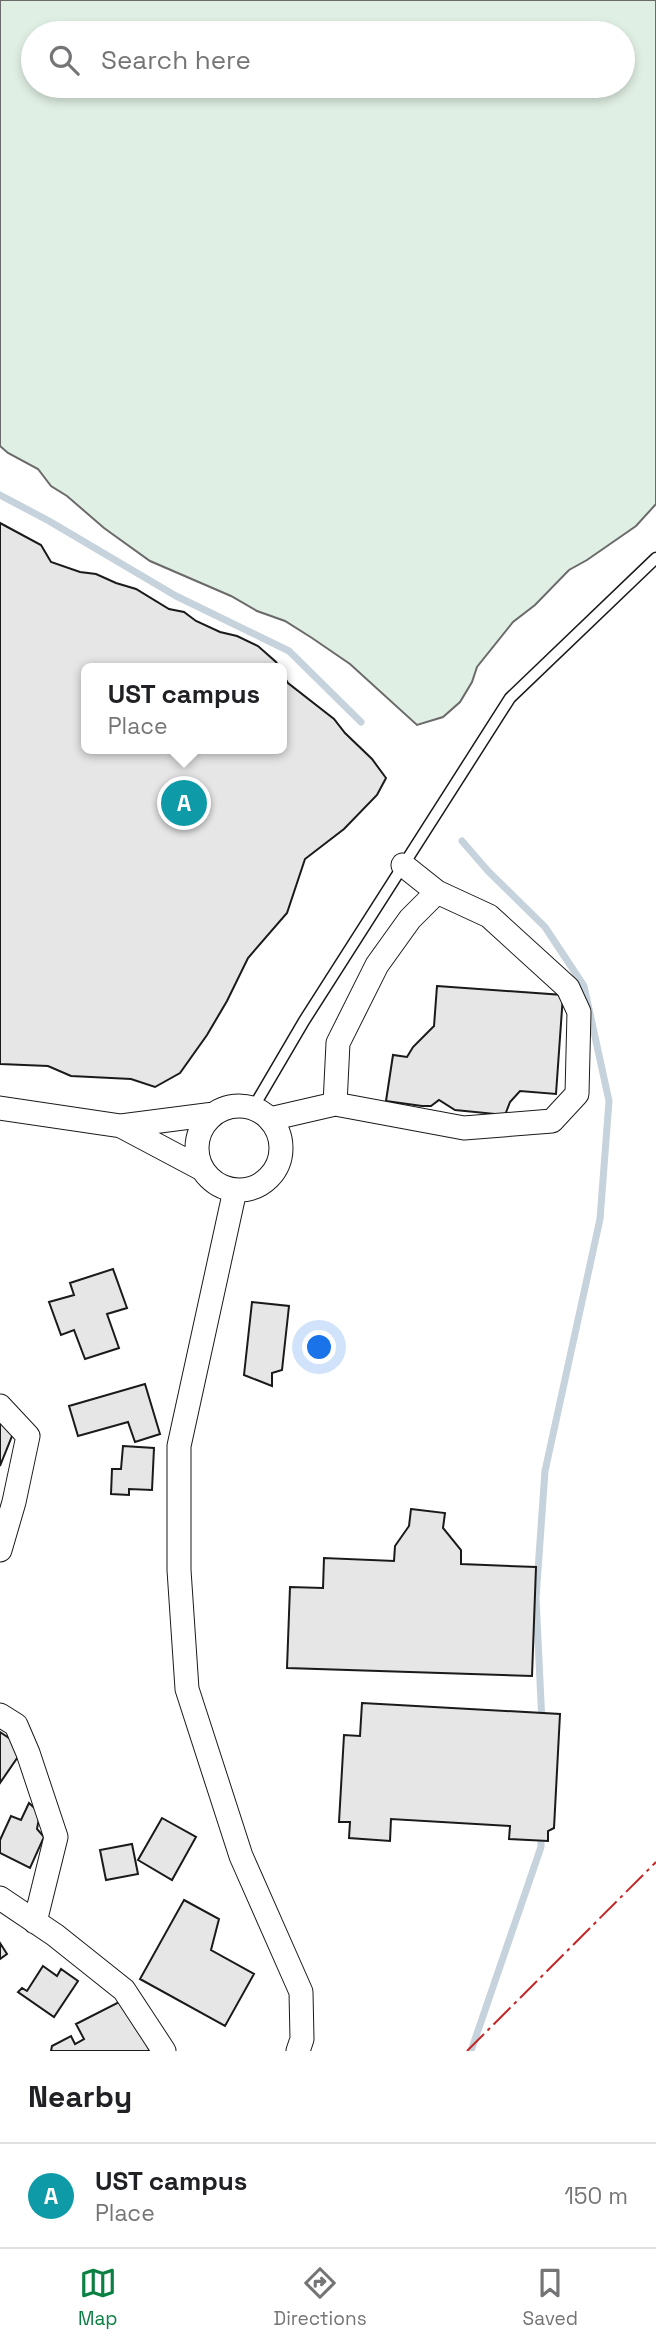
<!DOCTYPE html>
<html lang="en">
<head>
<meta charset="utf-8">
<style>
	body { margin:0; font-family:"Space Grotesk",sans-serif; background:#f6f6f6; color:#202124 }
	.you { position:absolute; left:320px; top:1348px; width:24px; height:24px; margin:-18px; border:5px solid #fff; border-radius:50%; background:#1a73e8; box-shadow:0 0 0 10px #1a73e833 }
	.badge { display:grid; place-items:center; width:46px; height:46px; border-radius:50%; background:#0b8043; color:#fff; font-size:23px; font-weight:700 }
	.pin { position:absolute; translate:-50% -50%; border:4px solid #fff; box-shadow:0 2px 7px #0006 }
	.popup { position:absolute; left:81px; top:663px; width:206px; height:91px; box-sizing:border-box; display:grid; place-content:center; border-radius:10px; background:#fff; filter:drop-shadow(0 2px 5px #0005); font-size:23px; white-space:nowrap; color:#757577 }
	.popup b { font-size:26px; color:#202124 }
	.popup::after { content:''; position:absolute; left:50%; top:100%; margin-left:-14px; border:14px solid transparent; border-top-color:#fff }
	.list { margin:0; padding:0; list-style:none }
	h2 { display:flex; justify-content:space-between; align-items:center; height:91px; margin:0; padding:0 28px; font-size:30px }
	h2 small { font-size:23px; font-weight:400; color:#757577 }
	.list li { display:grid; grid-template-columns:46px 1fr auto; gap:21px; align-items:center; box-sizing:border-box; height:105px; padding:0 28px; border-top:2px solid #e0e0e0 }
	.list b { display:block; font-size:26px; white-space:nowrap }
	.list p { margin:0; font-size:23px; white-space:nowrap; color:#757577 }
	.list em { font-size:23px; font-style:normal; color:#757577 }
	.icon { flex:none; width:38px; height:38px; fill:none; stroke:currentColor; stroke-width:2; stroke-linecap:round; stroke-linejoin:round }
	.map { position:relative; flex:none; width:656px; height:2051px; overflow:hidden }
	.search { position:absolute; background:#fff; box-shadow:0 4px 10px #0003; left:21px; right:21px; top:21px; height:77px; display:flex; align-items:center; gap:18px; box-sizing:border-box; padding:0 24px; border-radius:38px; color:#757577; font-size:26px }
	.sheet { height:196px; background:#fff }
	nav { display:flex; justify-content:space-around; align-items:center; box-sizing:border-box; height:98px; border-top:2px solid #e0e0e0; background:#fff; font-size:19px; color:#757577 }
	nav a { display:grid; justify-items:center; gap:4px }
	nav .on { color:#0b8043 }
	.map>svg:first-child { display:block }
</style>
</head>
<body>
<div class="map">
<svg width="656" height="2051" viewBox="0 0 656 2051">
	<rect width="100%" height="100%" fill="#fff"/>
	<!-- green -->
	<path fill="#e0efe3" stroke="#6a6a6a" stroke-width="2" fill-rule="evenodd" d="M0,0H656V504L636,526L587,560L569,570L535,605L513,622L477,667L472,682L460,702L443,717L417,725L350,664L312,638L285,621L257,611L231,596L150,561L104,528L67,496L51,486L38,469L8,453L0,446ZM33,33H623V86H33Z"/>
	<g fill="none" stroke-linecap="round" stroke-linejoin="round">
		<!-- stream -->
		<path stroke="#c6d2dc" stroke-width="7" d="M0,495L49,521L176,596L289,651L361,722
			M462,841L488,871L545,927L584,986L609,1101L600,1219L545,1471L536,1598L542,1723
			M471,2051L541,1847V1832"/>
	</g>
	<!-- building -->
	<path fill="#e6e6e6" stroke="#1a1a1a" stroke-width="2" d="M0,523L41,545L51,562L80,572L96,574L116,583L136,589L169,609L184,612L196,621L220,632L237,636L258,646L276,662L280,668H86V749H282V673L288,683L334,719L345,733L372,759L386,778L377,795L344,829L305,859L287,913L248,958L227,1001L207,1035L180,1073L155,1087L131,1079L71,1076L48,1066L0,1064Z
		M437,986L563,995L556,1094L520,1091L510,1102L505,1115L455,1110L439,1100L431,1106H422L386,1101L393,1055L407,1057L413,1047L434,1026Z
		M113,1269L127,1308L107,1314L119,1348L85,1359L74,1330L61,1335L49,1302L74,1295L70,1283Z
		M252,1302L289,1306L282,1370L272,1373V1386L244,1375Z
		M145,1384L160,1434L135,1442L128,1422L78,1436L69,1406Z
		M0,1421L14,1431L0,1466Z
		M123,1446L154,1448L152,1490L129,1489V1495L111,1494L112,1469H121Z
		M411,1509L445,1513L443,1528L461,1550V1564L536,1567L532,1676L287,1668L290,1587L323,1588L324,1558L394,1561L395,1546L409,1526Z
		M362,1703L560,1714L554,1828L548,1831V1841L509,1839L510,1826L391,1819L390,1841L349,1838L350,1822H339L344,1735L360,1736Z
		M0,1732L24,1748L0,1783Z
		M29,1803L40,1813L37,1829L44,1837L30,1868L0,1853V1840L11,1816L21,1820Z
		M162,1818L196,1837L172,1880L138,1860Z
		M132,1844L138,1874L106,1880L100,1850Z
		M184,1900L219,1919L211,1950L254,1974L225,2026L140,1979Z
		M0,1943L7,1954L0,1959Z
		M43,1966L57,1976L61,1969L78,1981L54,2017L18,1992L22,1988L27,1991Z
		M123,2000L150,2051H51L52,2046L71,2036L75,2044L84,2039L76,2024Z"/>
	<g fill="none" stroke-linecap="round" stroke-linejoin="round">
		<!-- lane casing -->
		<g stroke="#1a1a1a" stroke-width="13">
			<path id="lane" d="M253,1108L304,1021L510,698L656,558"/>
		</g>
		<!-- street casing -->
		<g stroke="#1a1a1a" stroke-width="25">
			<path id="street" d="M403,865L437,892
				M197 1148a42 42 0 1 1 84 0a42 42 0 1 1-84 0Z
				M0,1108L121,1126L214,1114
				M270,1119L335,1104L464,1128L552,1121L577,1094L579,1012L568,988L489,916L437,892L410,919L377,965L338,1043L335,1104
				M121,1126L202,1169
				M235,1190L179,1446V1570L187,1689L241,1856L301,1992L302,2039L298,2051
				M0,1406L28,1436L14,1502L0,1550
				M0,1715L16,1725L28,1753L56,1837L35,1922
				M0,1898L55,1935L124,1990L164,2051"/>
		</g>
		<!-- lane -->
		<use href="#lane" stroke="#fff" stroke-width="10"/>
		<!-- street -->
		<use href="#street" stroke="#fff" stroke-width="23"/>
		<!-- power -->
		<path stroke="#c62828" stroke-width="2" stroke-dasharray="24 5 3.5 5" stroke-linecap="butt" d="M467,2051L656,1862"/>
	</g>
</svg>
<div class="you"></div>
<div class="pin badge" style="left:184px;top:803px;background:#0f9aa8">A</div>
<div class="popup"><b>UST campus</b>Place</div>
<div class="search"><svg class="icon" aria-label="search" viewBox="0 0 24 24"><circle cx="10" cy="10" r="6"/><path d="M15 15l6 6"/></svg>Search here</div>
</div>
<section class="sheet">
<h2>Nearby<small></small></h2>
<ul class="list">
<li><span class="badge" style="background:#0f9aa8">A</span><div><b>UST campus</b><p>Place</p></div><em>150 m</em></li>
</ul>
</section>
<nav>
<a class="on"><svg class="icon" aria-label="map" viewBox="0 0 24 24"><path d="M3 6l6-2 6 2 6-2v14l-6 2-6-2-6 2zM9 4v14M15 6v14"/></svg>Map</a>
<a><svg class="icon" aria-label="directions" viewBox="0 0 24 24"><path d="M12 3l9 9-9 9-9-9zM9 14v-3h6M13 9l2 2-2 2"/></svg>Directions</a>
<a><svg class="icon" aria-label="saved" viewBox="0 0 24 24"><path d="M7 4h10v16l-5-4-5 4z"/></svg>Saved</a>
</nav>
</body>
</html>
